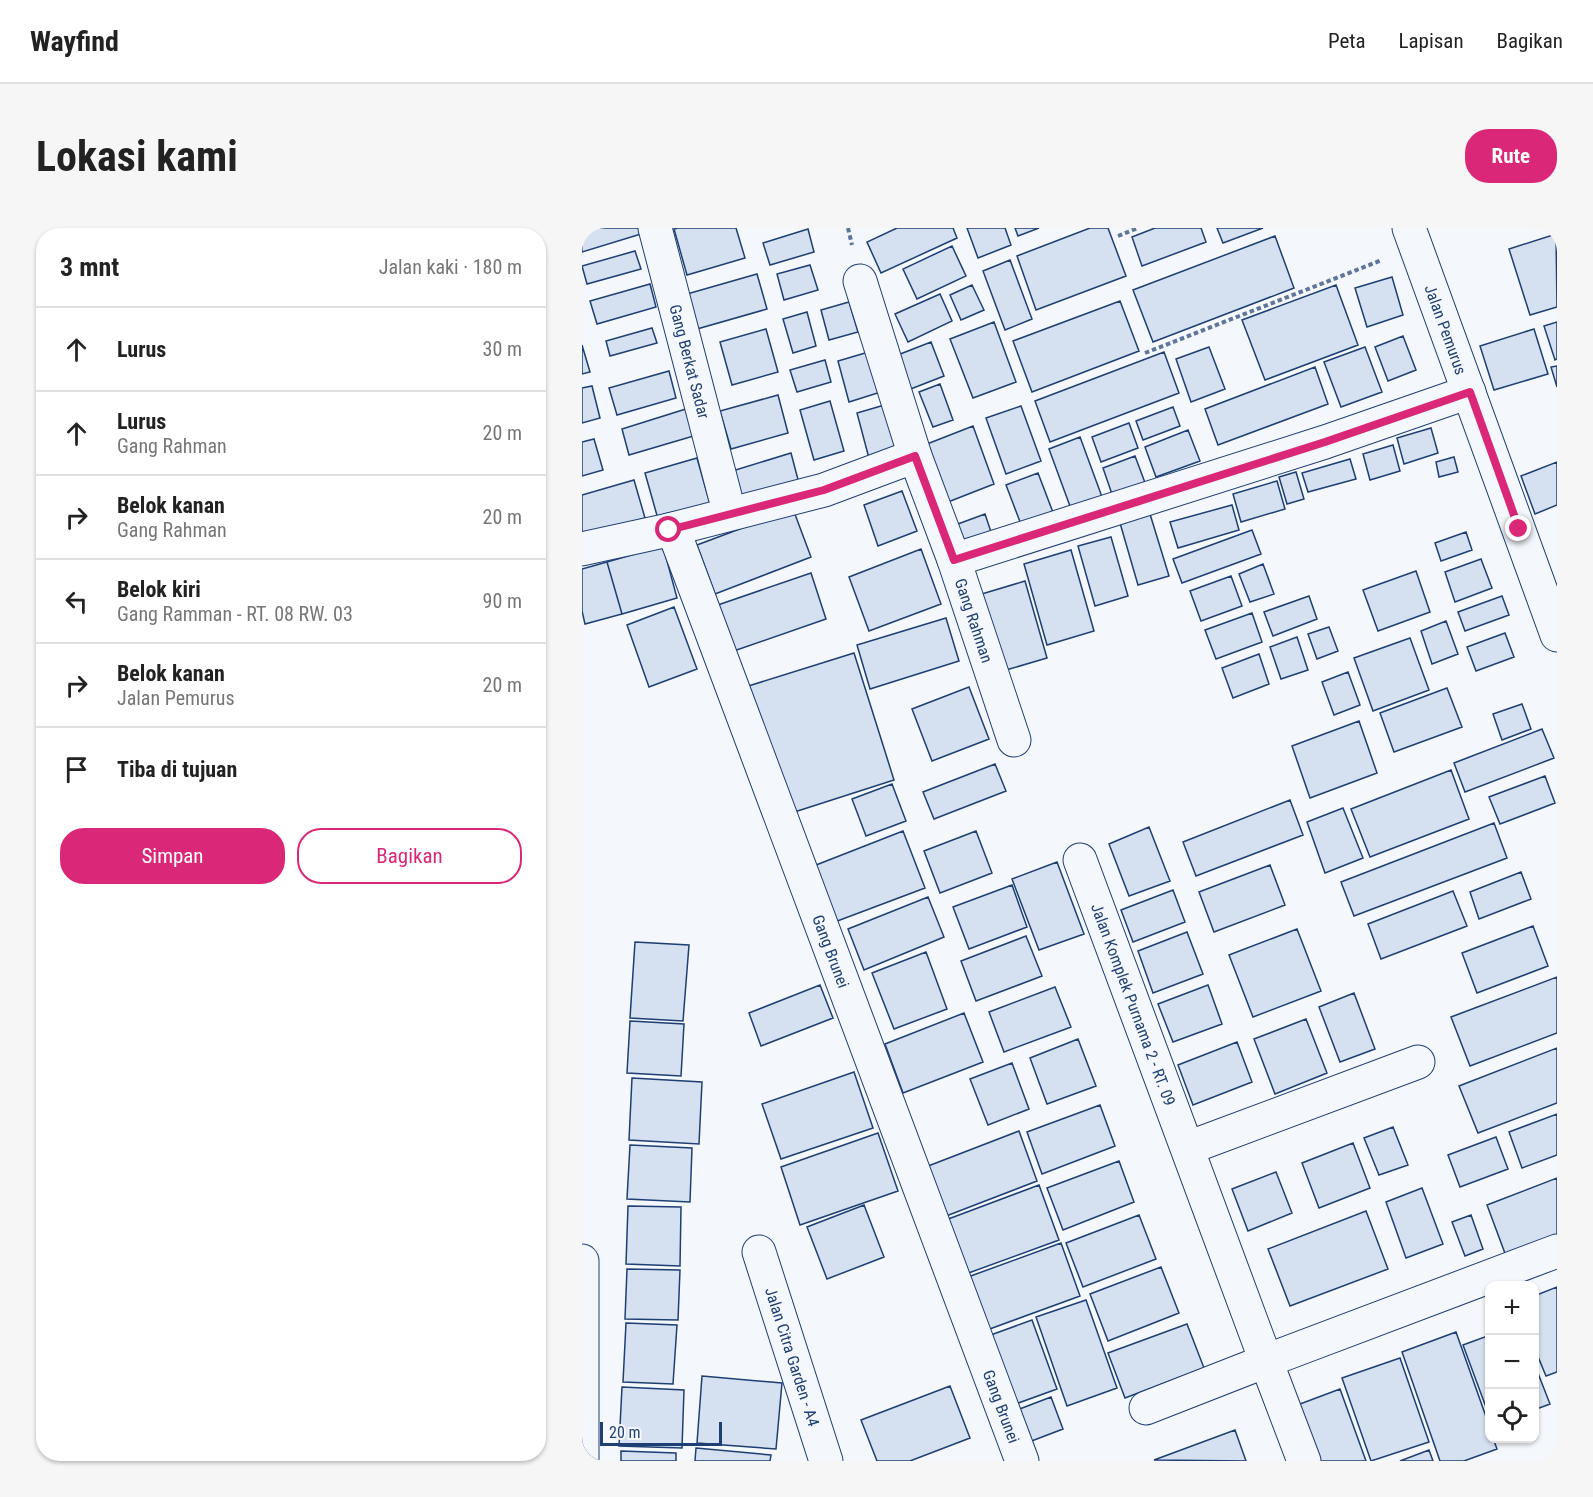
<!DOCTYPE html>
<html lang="id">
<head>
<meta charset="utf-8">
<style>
	body { margin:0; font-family:"Roboto Condensed",sans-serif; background:#f6f6f6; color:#222 }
	.controls { position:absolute; right:18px; bottom:18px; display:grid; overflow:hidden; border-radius:12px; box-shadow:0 2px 4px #0004 }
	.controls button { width:54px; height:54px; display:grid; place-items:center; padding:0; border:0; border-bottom:2px solid #e0e0e0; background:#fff; color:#222; font:30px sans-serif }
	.scale { position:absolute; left:18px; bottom:15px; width:122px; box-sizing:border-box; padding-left:6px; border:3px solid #1d3f73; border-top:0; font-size:16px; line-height:21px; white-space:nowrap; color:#1d3f73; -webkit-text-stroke:4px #f4f7fb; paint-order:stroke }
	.stop { position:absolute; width:18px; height:18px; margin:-14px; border:4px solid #db2777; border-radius:50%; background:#fff }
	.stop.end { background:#db2777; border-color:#fff; box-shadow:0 2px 6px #0008 }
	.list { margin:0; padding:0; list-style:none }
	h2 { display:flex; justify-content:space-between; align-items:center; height:78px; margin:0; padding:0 24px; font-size:26px }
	h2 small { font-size:20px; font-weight:400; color:#767676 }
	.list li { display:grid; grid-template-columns:39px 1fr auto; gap:18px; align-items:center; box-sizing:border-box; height:84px; padding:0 24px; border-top:2px solid #e0e0e0 }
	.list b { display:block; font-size:22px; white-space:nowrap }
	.list p { margin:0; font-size:20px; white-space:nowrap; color:#767676 }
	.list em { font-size:20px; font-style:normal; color:#767676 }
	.actions { display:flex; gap:12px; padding:18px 24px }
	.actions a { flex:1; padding:14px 0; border:2px solid #db2777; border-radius:24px; text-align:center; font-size:21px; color:#db2777 }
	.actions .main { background:#db2777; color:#fff }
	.icon { flex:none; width:33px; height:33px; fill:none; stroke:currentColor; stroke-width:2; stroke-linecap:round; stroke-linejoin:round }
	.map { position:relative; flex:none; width:975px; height:1233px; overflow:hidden; border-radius:24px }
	header { display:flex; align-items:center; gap:36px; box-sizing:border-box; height:84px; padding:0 30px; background:#fff; border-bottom:2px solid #e0e0e0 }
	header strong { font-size:28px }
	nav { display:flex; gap:33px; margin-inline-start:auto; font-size:21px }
	.intro { display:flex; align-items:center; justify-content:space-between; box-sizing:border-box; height:144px; padding:0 36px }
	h1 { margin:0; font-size:42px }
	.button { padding:15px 27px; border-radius:24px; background:#db2777; color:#fff; font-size:21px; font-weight:700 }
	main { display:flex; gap:36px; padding:0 36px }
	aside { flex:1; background:#fff; border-radius:24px; box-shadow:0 2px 4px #0004 }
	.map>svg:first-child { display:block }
</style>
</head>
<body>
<header>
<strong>Wayfind</strong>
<nav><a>Peta</a><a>Lapisan</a><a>Bagikan</a></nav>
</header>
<div class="intro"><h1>Lokasi kami</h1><a class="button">Rute</a></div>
<main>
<aside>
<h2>3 mnt<small>Jalan kaki · 180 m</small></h2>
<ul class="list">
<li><svg class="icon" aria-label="ahead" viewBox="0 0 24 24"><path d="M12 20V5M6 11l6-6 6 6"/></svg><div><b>Lurus</b></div><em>30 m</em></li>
<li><svg class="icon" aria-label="ahead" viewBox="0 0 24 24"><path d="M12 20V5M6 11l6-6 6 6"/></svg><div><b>Lurus</b><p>Gang Rahman</p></div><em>20 m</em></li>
<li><svg class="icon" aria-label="right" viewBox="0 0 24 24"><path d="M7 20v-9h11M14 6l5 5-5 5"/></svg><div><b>Belok kanan</b><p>Gang Rahman</p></div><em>20 m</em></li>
<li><svg class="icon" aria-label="left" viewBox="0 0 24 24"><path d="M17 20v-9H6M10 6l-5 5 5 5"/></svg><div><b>Belok kiri</b><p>Gang Ramman - RT. 08 RW. 03</p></div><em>90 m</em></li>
<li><svg class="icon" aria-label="right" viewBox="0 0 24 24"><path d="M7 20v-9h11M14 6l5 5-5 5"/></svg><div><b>Belok kanan</b><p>Jalan Pemurus</p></div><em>20 m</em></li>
<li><svg class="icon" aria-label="arrive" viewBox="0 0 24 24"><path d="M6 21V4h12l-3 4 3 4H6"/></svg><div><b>Tiba di tujuan</b></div></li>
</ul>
<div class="actions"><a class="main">Simpan</a><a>Bagikan</a></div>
</aside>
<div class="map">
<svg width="975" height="1233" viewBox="0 0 975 1233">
	<rect width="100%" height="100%" fill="#f4f7fb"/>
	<!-- building -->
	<path fill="#d5e0f0" stroke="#1d3f73" stroke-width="1.5" d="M0,0H57L59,6L0,24Z
		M96,0H154L163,30L105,47L92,1Z
		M315,0H371L375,10L299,45L285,14Z
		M385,0H423L429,17L396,30Z
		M433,0H457L436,8Z
		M508,0H526L544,48L454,82L435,28Z
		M573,0H619L624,14L560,38L550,9Z
		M635,0H681L641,15Z
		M226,1L232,24L188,37L181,15Z
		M974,6L975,79L948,87L927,21Z
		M693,8L712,60L571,114L551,62Z
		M370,18L384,48L335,71L321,41Z
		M53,23L59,41L5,56L0,38Z
		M428,32L450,91L423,102L401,43Z
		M228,37L236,62L202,72L195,46Z
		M175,46L185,81L115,101L105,66Z
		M810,49L821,87L785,99L773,60Z
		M68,56L74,79L15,96L8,73Z
		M390,57L402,82L379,92L368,67Z
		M754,57L776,117L683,152L660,92Z
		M358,66L370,93L326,114L313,86Z
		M538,73L557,123L450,164L431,113Z
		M267,74L276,104L247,112L239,82Z
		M225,84L234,118L211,125L201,91Z
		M412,94L434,154L391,170L368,111Z
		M975,94V131L973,132L962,98Z
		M70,100L75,115L28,128L24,113Z
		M184,101L196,144L150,157L138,114Z
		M952,101L966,146L912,162L898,118Z
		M821,108L834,142L806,153L793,119Z
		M349,114L362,148L321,164L308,130Z
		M0,117L8,144L0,146Z
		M627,119L643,161L609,174L594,131Z
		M783,119L800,164L759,179L742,134Z
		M290,123L302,163L267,174L256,133Z
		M582,124L597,165L468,214L453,173Z
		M243,132L249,154L215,164L208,142Z
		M975,138V159L969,139Z
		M733,139L746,176L636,217L623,181Z
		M87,143L94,170L35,187L27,160Z
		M358,156L371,192L351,199L337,164Z
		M10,158L18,190L0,195V160Z
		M196,167L206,205L149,221L138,183Z
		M248,173L262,223L232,232L218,182Z
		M306,176L320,225L288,234L275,185Z
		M439,178L459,233L424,246L404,190Z
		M591,179L598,198L561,212L554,193Z
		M107,180L115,207L47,227L40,201Z
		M547,195L556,220L519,234L510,209Z
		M391,198L412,256L366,274L345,216Z
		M849,200L856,225L822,236L815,210Z
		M606,202L618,233L574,249L563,219Z
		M498,209L523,277L492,289L467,221Z
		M12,211L21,242L0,248V214Z
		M811,217L818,243L788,252L781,226Z
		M209,225L219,263L153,267L147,244Z
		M553,228L565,260L532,272L521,240Z
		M872,229L876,244L857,249L854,234Z
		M115,230L128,276L76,291L63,245Z
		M768,231L774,251L726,264L720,245Z
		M975,234V277L953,286L939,248Z
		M714,244L722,271L705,276L697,249Z
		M456,245L472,287L440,299L424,257Z
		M52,252L63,290L0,309V267Z
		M695,253L703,281L659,294L651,266Z
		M320,263L335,303L296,318L282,277Z
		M650,277L657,302L596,320L588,294Z
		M211,281L229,329L133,366L115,317Z
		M403,286L409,304L371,319L365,300Z
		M568,286L587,348L556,357L538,295Z
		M670,302L679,326L600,355L591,331Z
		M884,304L890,322L859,333L853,315Z
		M529,309L546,368L513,378L496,318Z
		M81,318L95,370L40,386L25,334Z
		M339,321L359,376L287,403L267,349Z
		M489,322L512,403L465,417L442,336Z
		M899,331L910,360L873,374L863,344Z
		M25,334L40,386L3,396L0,383V341Z
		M681,336L692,366L668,374L657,346Z
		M834,343L848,384L796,403L781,362Z
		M229,345L244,391L146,425L130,379Z
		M649,348L660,378L619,393L608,363Z
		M443,353L465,430L414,445L393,368Z
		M727,368L735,391L691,408L682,384Z
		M920,368L927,387L883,403L876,384Z
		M92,379L115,441L67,459L45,397Z
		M670,385L680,414L634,431L623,402Z
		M364,390L377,433L288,461L275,417Z
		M864,393L876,426L850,436L839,403Z
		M747,399L756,423L735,431L726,406Z
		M923,405L932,429L894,443L885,419Z
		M715,409L726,442L699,451L688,419Z
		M828,410L847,462L791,483L772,430Z
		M272,425L312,552L200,588L160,460Z
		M677,426L687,456L651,470L640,440Z
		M766,444L778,477L752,487L740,454Z
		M387,459L407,511L350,533L330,481Z
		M865,460L880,499L812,524L798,485Z
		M940,476L949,501L920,512L911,486Z
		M777,493L795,545L728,570L710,518Z
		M960,501L972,530L883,564L872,535Z
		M413,536L424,563L352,591L341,564Z
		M869,542L887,591L788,629L769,581Z
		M963,548L973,575L918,596L907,569Z
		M310,556L324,593L284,608L270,571Z
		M708,572L721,607L614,648L601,614Z
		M761,580L781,630L743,645L725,594Z
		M912,595L925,630L772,688L759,654Z
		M567,599L588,653L547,668L527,616Z
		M321,603L343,660L250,695L229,639Z
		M394,603L410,645L358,665L342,623Z
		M475,634L502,706L457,722L430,651Z
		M688,637L703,677L632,704L617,664Z
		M939,644L949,671L897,691L888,664Z
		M430,657L445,699L387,721L371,679Z
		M591,662L603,694L551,714L539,682Z
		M871,663L885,698L799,731L786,696Z
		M346,669L362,709L282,742L266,701Z
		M951,698L966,738L895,765L880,725Z
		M715,701L739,763L671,789L647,727Z
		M605,704L621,746L571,765L556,723Z
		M444,708L460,748L394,773L379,733Z
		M53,714L107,717L101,793L48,790Z
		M344,724L365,781L312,801L290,745Z
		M975,749V805L888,838L869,789Z
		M238,757L251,790L179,818L167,785Z
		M626,757L640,796L591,814L576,776Z
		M473,759L489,799L422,824L407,784Z
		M772,765L793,821L758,834L737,779Z
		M382,785L401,834L321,865L303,816Z
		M724,791L745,845L693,866L672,811Z
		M48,793L102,796L99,848L45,845Z
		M496,811L514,858L465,876L448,830Z
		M655,814L670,854L611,877L596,837Z
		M975,820V875L896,905L877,858Z
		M430,835L447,881L406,897L388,851Z
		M272,844L291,900L199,931L180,876Z
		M50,850L120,854L117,916L47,912Z
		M518,877L533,918L460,946L445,904Z
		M975,886V927L940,940L927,904Z
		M811,899L826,937L797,947L782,910Z
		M437,903L455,953L359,990L341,940Z
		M296,905L316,963L218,997L199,939Z
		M914,909L926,941L878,959L866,927Z
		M771,915L788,960L737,980L720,935Z
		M48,917L110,920L108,974L45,971Z
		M537,933L552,974L481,1002L465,960Z
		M694,944L710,985L666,1003L650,961Z
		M975,950V1009L924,1028L905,977Z
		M457,957L477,1012L381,1047L361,993Z
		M840,960L861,1016L824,1030L804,974Z
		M282,977L302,1029L245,1051L225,999Z
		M46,978L99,979L98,1038L44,1036Z
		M784,983L806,1041L708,1078L686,1021Z
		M557,987L574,1031L501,1059L484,1015Z
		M889,987L901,1021L883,1028L870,994Z
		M479,1015L498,1068L405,1102L386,1049Z
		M579,1039L597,1085L526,1113L508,1066Z
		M45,1041L98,1042L96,1092L43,1091Z
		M975,1059V1144L964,1148L952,1119V1068Z
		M504,1072L535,1160L485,1178L454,1089Z
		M450,1092L475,1161L431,1177L406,1108Z
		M44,1095L95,1097L91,1156L41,1154Z
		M605,1096L622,1140L543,1170L526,1125Z
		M874,1104L908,1200V1210H911L915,1221L882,1233H858L820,1124Z
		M908,1107V1190L881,1117Z
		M818,1130L847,1214L789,1233L760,1150Z
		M952,1135L968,1176L952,1182Z
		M120,1148L200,1155L194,1221L115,1215Z
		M368,1158L388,1210L328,1233H295L279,1192Z
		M40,1159L102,1162L100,1220L37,1218Z
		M758,1161L784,1233H729L710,1179Z
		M469,1169L481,1201L447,1214L435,1182Z
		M653,1202L664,1233L572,1232Z
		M114,1220L189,1227L188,1233H113Z
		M847,1222L851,1233H818Z
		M39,1223L94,1225V1233H39Z"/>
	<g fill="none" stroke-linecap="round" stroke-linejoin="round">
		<!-- street casing -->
		<g stroke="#1d3f73" stroke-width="35">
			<g id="street">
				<path id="s1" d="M73,0L143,268"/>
				<path d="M278,53L333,228"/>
				<path id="s2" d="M87,302L242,262L333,228L372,332L432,512"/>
				<path id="s3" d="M0,321L91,301L440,1233"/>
				<path d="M372,332L743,214L887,164"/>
				<path id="s4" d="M498,632L684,1133L564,1180"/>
				<path d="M606,920L836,834"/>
				<path id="s5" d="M177,1024L244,1233"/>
				<path d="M0,1033V1233"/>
				<path d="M722,1233L684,1133L975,1023"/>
			</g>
		</g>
		<!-- secondary casing -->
		<g stroke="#1d3f73" stroke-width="35">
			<g id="secondary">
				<path id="s6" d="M827,0L975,407"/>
			</g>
		</g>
		<!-- path -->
		<path stroke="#5e769c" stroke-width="4" stroke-dasharray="4.5 3" stroke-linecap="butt" d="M266,0L270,17
			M536,8L556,0
			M563,125L800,32"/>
		<!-- street -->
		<use href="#street" stroke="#f4f7fb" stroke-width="33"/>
		<!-- secondary -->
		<use href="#secondary" stroke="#f4f7fb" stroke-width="33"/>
	</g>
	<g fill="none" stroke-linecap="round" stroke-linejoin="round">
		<!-- route -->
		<path stroke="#db2777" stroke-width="8" d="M87,302L242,262L333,228L372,332L743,214L888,164L937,301"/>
	</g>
	<g text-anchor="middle" stroke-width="4.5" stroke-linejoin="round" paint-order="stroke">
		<!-- street labels -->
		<g font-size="16" fill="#1d3f73" stroke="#f4f7fb">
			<text dy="6" stroke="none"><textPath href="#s6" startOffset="108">Jalan Pemurus</textPath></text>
			<text dy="6" stroke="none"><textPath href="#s1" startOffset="138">Gang Berkat Sadar</textPath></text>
			<text dy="6" stroke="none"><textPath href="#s2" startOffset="432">Gang Rahman</textPath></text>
			<text dy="6" stroke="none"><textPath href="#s3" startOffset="544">Gang Brunei</textPath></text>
			<text dy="6" stroke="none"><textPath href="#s4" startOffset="154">Jalan Komplek Purnama 2 - RT. 09</textPath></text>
			<text dy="6" stroke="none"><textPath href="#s5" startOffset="110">Jalan Citra Garden - A4</textPath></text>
			<text dy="6" stroke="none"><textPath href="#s3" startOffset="1030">Gang Brunei</textPath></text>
		</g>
	</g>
</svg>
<div class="controls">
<button>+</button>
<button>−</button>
<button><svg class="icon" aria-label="locate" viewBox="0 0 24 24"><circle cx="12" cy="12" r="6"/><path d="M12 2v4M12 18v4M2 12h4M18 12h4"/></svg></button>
</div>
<div class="scale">20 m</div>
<div class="stop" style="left:87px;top:302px"></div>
<div class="stop end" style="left:937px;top:301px"></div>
</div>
</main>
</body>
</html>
